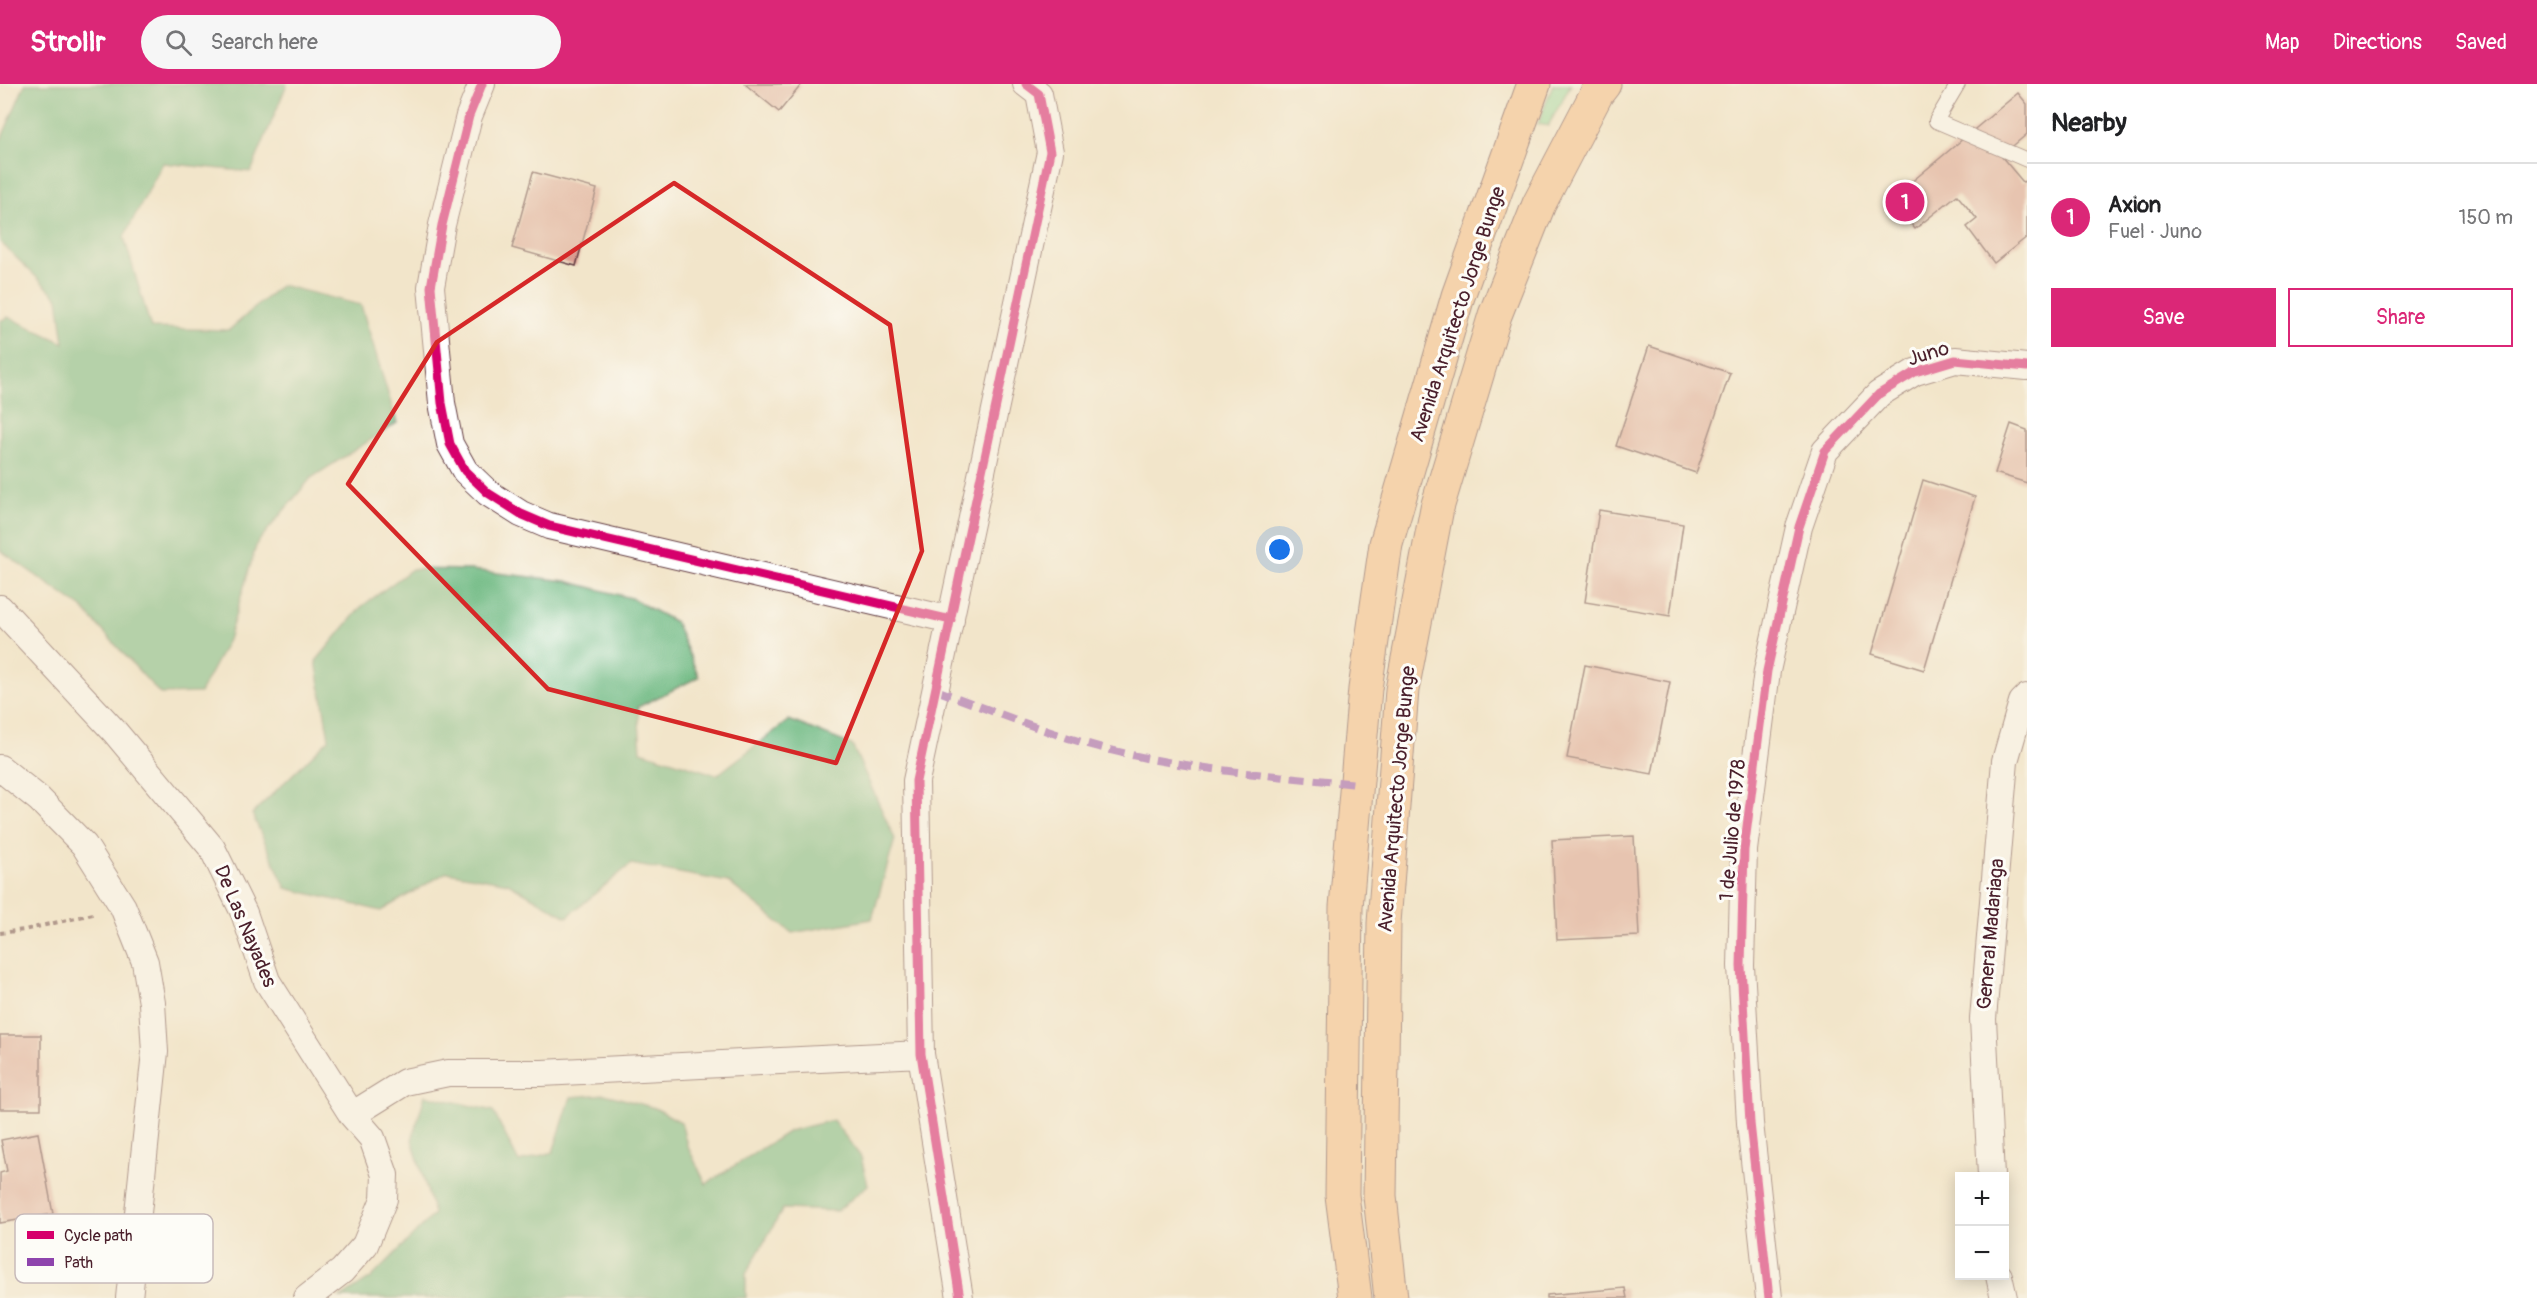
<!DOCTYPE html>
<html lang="en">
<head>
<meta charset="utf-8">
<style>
	body { margin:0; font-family:Pangolin,sans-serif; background:#f6f6f6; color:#202124 }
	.controls { position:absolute; right:18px; bottom:18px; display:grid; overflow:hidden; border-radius:0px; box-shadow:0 3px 15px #0003 }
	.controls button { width:54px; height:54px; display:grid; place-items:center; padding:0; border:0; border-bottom:2px solid #e0e0e0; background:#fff; color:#202124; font:30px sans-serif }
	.you { position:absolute; left:1280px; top:466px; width:21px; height:21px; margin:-15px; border:4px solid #fff; border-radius:50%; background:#1a73e8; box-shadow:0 0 0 9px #1a73e833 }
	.badge { display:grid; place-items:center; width:39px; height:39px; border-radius:50%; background:#db2777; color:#fff; font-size:20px; font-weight:700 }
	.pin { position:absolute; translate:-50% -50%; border:3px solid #fff; box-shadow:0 2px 6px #0006 }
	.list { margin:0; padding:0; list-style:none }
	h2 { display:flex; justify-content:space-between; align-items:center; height:78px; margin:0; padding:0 24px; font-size:26px }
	h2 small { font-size:20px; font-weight:400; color:#757577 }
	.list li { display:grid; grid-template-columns:39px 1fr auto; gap:18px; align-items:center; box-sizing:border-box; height:108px; padding:0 24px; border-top:2px solid #e0e0e0 }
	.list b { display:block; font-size:22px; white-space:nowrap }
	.list p { margin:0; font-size:20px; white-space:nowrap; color:#757577 }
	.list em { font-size:20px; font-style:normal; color:#757577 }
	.actions { display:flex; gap:12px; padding:18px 24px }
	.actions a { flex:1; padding:14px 0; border:2px solid #db2777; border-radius:0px; text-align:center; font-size:21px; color:#db2777 }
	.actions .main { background:#db2777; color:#fff }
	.icon { flex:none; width:33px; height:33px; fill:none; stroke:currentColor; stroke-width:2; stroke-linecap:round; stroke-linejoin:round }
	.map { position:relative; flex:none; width:2027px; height:1214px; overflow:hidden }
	header { display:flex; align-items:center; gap:36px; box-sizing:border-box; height:84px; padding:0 30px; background:#db2777; color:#fff }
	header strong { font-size:28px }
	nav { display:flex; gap:33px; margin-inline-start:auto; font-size:21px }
	.search { width:420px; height:54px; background:#f6f6f6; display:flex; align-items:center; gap:15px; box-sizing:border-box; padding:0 21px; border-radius:33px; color:#757577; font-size:22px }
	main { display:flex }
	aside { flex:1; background:#fff }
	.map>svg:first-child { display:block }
</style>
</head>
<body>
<header>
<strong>Strollr</strong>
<div class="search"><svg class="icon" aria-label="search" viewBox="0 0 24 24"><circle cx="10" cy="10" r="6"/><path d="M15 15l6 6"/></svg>Search here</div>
<nav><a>Map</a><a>Directions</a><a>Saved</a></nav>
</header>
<main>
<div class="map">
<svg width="2027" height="1214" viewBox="0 0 2027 1214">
	<rect width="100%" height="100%" fill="#fdfcf7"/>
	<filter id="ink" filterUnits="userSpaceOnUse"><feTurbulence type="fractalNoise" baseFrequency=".0167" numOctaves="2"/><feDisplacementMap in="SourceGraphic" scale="12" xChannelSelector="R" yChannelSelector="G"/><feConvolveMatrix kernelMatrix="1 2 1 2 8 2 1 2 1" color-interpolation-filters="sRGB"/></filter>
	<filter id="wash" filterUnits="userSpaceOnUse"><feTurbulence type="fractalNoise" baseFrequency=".008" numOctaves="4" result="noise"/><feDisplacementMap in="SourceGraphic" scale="24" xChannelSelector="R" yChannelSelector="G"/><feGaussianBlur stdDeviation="1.35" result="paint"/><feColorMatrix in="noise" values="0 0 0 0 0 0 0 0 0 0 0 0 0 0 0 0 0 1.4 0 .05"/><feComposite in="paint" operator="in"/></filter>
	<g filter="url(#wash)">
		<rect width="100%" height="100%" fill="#f2e5ca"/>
		<!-- green -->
		<path fill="#86d797" stroke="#687b61" stroke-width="1.5" d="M1553,0H1571L1548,42L1538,40Z"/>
		<!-- forest -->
		<path fill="#6cb880" stroke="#5b6c56" stroke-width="1.5" d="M25,0H287L251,88L163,79L124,153L151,244L229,246L281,201L361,221L397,339L311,394L257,459L228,556L200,609L160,610L82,524L0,466V237L8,233L64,259L58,214L0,158V58Z
			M412,485L471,486L566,497L631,514L675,538L699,593L638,623L641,667L717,691L789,636L852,661L895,755L872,835L792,849L728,798L631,780L567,833L508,799L447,788L381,827L286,804L252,730L329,655L316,577L361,523Z
			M605,1010L655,1024L681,1038L687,1061L706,1100L789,1047L833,1036L861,1073L868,1101L837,1127L783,1125L746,1190V1214H340L371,1194L434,1130L412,1056L425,1011L493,1027L519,1078L553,1068L571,1013Z"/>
		<g id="blocks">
			<!-- building -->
			<path fill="#da9c90" d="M745,0H802L779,28Z
				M2018,9L2027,20V50L2001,72L2023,98L2027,96V153L1994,179L1967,143L1977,135L1957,111L1915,145L1891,115Z
				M533,88L597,105L576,182L512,164Z
				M1649,262L1730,289L1696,389L1616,362Z
				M2011,340L2027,346V399L1995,389Z
				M1923,396L1975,413L1924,586L1872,570Z
				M1599,426L1683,440L1670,532L1585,518Z
				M1585,581L1670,598L1652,690L1567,674Z
				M1634,752L1639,852L1557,856L1552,756Z
				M0,951H41V1025H0Z
				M38,1049L53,1130L0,1139V1089L7,1087L1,1056Z
				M1625,1204L1627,1214H1547V1211Z"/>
		</g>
	</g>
	<g filter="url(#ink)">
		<use href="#blocks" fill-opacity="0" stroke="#633d43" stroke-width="1.5"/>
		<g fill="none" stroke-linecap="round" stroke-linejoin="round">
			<!-- lane casing -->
			<g stroke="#633d43" stroke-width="16">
				<path id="lane" d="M1958,0L1936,37L2027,76"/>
			</g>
			<!-- street casing -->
			<g stroke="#633d43" stroke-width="28">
				<path id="street" d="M482,0L469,32L442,141L431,203L442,319L450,360L465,387L488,409L521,430L549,442L951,536
					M0,524L115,648L212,764L244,829L267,897L352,1031L372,1054L385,1091L384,1115L365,1161L342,1187L307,1214
					M0,684L39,715L84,761L123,823L145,878L152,919L155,968L129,1214
					M352,1031L405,998L448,989H542L921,970
					M1991,1092L1983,935L2005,677L2022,618L2027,613
					M1999,1192L2004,1214
					M960,1214L921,970L916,697L1050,68L1039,10L1026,0
					M1769,1214L1750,1039L1741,882L1744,766L1767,587L1799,443L1825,367L1879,310L1915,288L1955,276L2027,283"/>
			</g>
			<!-- primary casing -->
			<g stroke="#633d43" stroke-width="35">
				<path id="primary" d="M1355,1214L1342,1111L1346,823L1365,605L1386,460L1458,212L1534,0
					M1391,1214L1380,1112L1384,839L1402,606L1437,424L1495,231L1539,120L1597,9L1604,0"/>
			</g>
			<!-- path -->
			<path stroke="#633d43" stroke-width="4" stroke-dasharray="4.5 4.5" stroke-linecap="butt" d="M0,849L24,846L93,830"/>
			<!-- lane -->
			<use href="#lane" stroke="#fff" stroke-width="14"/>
			<!-- street -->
			<use href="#street" stroke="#fff" stroke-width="26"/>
			<!-- primary -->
			<use href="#primary" stroke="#f8bd88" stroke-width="33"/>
			<!-- quiet -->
			<path stroke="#8e44ad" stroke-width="8" stroke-dasharray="15 8" stroke-linecap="butt" d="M936,606C990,626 1044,648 1099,663C1183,686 1271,691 1357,700"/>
			<!-- cycleway casing -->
			<g stroke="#fdfcf7" stroke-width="13">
				<path id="cycleway" d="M482,0L469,32L442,141L431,203L442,319L450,360L465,387L488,409L521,430L549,442L951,536
					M960,1214L921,970L916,697L1050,68L1039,10L1026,0
					M1769,1214L1750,1039L1741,882L1744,766L1767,587L1799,443L1825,367L1879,310L1915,288L1955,276L2027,283"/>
			</g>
			<!-- cycleway -->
			<use href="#cycleway" stroke="#d6006c" stroke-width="9"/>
		</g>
	</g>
	<!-- marked area -->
	<path d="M0 0H2027V1214H0ZM674,99L890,241L922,467L836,679L548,605L348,400L437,258Z" fill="#f2e5ca" fill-opacity=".55" fill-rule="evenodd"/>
	<path fill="none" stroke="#d62828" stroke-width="4.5" stroke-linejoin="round" d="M674,99L890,241L922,467L836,679L548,605L348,400L437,258Z"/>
	<g text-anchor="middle" stroke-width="6" stroke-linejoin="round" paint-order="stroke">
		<!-- street labels -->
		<g font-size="20" fill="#4a1f2b" stroke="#fdfcf7">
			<text transform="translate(1457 230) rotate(-72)" y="7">Avenida Arquitecto Jorge Bunge</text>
			<text transform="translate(1928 269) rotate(-17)" y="7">Juno</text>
			<text transform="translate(1396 715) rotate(-85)" y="7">Avenida Arquitecto Jorge Bunge</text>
			<text transform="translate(1732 746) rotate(-85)" y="7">1 de Julio de 1978</text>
			<text transform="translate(246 842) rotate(67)" y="7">De Las Nayades</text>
			<text transform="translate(1990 850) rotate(-85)" y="7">General Madariaga</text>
		</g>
	</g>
	<!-- legend -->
	<rect x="15" y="1130" width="198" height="69" rx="9" fill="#fdfcf7" stroke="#c7baba" stroke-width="1.5"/>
	<rect x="27" y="1147" width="27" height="8" fill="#d6006c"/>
	<rect x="27" y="1174" width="27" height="8" fill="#8e44ad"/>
	<g font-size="16" fill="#4a1f2b">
		<text x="64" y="1157">Cycle path</text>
		<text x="64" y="1184">Path</text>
	</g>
</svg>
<div class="controls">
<button>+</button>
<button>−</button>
</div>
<div class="you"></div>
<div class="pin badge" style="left:1905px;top:118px">1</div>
</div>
<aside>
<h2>Nearby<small></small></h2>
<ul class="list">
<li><span class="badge">1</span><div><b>Axion</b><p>Fuel · Juno</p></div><em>150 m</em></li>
</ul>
<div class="actions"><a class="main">Save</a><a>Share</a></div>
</aside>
</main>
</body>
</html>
